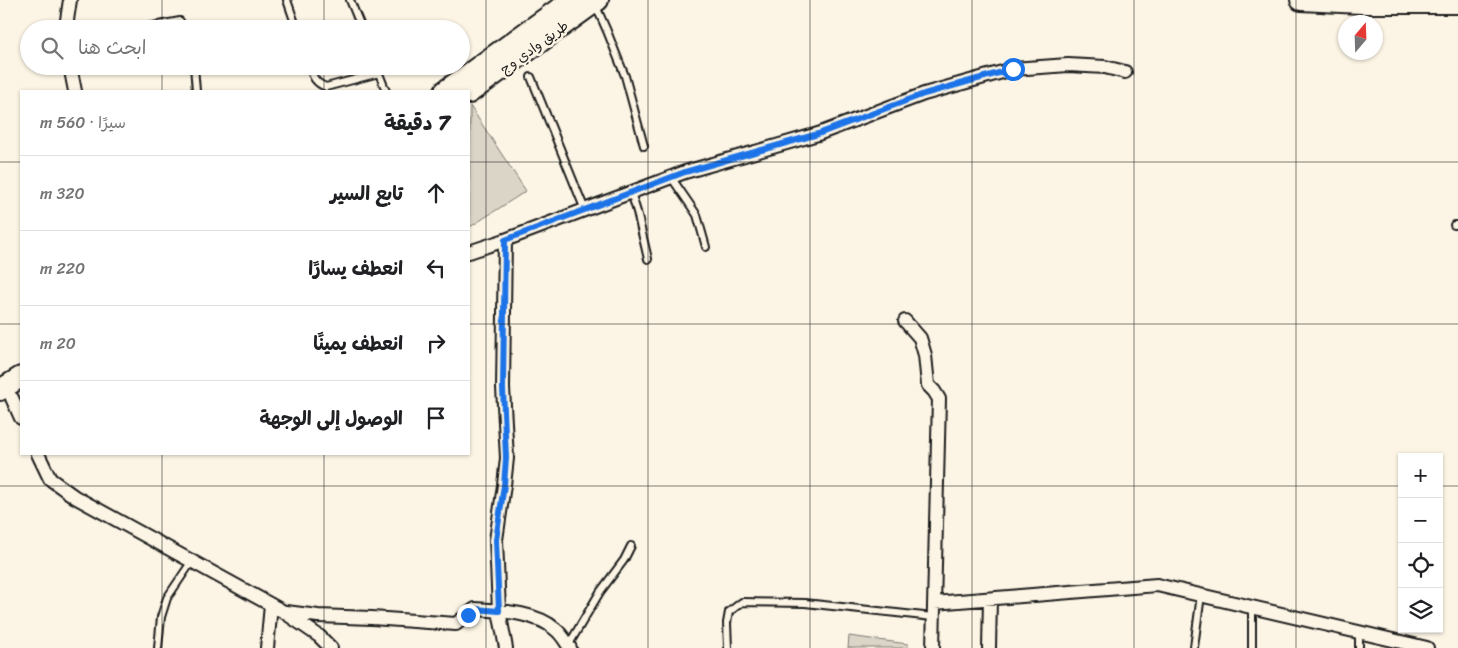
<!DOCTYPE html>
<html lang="ar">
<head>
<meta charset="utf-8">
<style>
	body { margin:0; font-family:Sriracha,"Playpen Sans Arabic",sans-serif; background:#f6f6f6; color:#202124; direction:rtl }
	.controls { position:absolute; right:15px; bottom:15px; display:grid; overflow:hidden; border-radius:0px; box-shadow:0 1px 4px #0004 }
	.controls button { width:45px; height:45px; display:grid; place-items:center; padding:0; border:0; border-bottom:1px solid #e0e0e0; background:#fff; color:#202124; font:25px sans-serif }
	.compass { position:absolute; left:1338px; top:15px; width:45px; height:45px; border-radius:50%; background:#fff; box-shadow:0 1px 4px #0004; rotate:19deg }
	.stop { position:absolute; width:15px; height:15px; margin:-11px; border:4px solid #1a73e8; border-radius:50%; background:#fff }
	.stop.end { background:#1a73e8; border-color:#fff; box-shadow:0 1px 5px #0008 }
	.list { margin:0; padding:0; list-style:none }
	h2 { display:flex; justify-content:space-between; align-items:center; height:65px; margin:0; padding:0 20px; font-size:21px }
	h2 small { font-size:16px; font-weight:400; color:#757577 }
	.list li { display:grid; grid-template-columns:32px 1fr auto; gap:15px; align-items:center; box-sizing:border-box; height:75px; padding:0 20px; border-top:1px solid #e0e0e0 }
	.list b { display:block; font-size:19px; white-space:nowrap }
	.list em { font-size:16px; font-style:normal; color:#757577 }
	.icon { flex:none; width:28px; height:28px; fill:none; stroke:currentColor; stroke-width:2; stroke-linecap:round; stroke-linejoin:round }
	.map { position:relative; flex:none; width:1458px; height:648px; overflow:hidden; direction:ltr }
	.search { position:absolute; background:#fff; box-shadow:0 1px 4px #0004; left:20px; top:20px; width:450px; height:55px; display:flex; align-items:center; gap:12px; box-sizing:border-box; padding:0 18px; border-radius:28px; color:#757577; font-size:19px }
	.panel { position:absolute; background:#fff; box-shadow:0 1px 4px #0004; left:20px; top:90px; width:450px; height:365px; border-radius:0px; direction:rtl }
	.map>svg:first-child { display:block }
</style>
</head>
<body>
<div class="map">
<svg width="1458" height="648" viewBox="0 0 1458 648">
	<rect width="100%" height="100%" fill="#fcf5e5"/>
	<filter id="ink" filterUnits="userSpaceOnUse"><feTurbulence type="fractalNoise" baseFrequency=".02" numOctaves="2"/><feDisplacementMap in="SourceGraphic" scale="10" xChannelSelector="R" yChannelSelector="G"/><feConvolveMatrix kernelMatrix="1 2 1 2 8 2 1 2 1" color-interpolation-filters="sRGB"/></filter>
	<g filter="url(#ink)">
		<!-- green -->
		<path fill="#dbd5c8" stroke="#7c7872" d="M470,106L526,191L470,227L469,226Z
			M849,636L908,644V648H848Z"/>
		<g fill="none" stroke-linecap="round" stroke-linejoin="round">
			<!-- lane casing -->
			<g stroke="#1c1c1c" stroke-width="10">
				<path id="lane" d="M287,0L297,29
					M350,0L362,29
					M595,4L607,31L625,76L644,146
					M137,29L180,21
					M194,66L196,91
					M309,66C313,77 315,83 326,87L379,73
					M376,66L386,91
					M531,77L585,210
					M671,177L697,215L706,247
					M631,192L637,212L648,259
					M1454,225H1458
					M568,646L600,592L624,560L631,546
					M1194,647L1201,595
					M158,648L161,617L167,598L192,561
					M728,648L727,623L729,612L742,602L805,603L933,617
					M1252,648V607
					M1359,648V632"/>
			</g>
			<!-- street casing -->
			<g stroke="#1c1c1c" stroke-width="16">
				<path id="street" d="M68,29L67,20L70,0
					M70,66L75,91
					M505,240L503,388L507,458L504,485L496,540L499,611L506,648
					M469,252L505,240L685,172L818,134L924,94L1013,69L1068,65L1105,67L1125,72
					M905,321L920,338L925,355L928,385L934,391L939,399L933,648
					M12,398L21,418
					M38,454L50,479L75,497L284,612L319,636L331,648
					M934,603L1157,585L1427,648
					M286,612L318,616L372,618L456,624L475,609C500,611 536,612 555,629C562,634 565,641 570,648
					M267,648L271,605
					M989,648L990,599"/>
			</g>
			<!-- primary casing -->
			<g stroke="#1c1c1c" stroke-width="24">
				<path id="primary" d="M1301,0L1361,3H1458
					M445,91L571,0
					M469,93L598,0
					M0,390L21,377"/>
			</g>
			<!-- lane -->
			<use href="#lane" stroke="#fcf5e5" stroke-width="6"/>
			<!-- street -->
			<use href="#street" stroke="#fcf5e5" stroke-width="12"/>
			<!-- primary -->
			<use href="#primary" stroke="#fcf5e5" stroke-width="20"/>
		</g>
	</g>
	<g fill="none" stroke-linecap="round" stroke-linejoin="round" filter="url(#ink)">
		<!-- route -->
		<path stroke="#1a73e8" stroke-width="6" d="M468,615L475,609L499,611L496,540L504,485L506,458L503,388L505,240L685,172L818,134L924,94L1013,69"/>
	</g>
	<!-- grid -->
	<path fill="none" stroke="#1c1c1c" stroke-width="1" stroke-opacity="0.55" d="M162,0V29M324,0V29M486,0V648M648,0V648M810,0V648M972,0V648M1134,0V648M1296,0V648M162,66V91M324,66V91M0,162H21M469,162H1458M0,324H21M469,324H1458M162,454V648M324,454V648M0,486H1402M1439,486H1458"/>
	<g text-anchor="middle" stroke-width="5" stroke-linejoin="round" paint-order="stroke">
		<!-- street labels -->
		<g font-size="14" fill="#1c1c1c" stroke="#fcf5e5">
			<text transform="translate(534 47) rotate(-36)" y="5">طريق وادي وج</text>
		</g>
	</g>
</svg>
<div class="controls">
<button>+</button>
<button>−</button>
<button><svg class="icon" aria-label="locate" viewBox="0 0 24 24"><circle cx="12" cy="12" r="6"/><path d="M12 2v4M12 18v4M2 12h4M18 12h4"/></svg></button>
<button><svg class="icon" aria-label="layers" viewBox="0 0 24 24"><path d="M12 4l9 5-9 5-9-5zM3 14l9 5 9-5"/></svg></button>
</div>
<svg class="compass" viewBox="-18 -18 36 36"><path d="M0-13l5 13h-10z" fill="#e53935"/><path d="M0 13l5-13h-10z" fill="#757577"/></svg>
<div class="stop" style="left:1013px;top:69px"></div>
<div class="stop end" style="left:468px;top:615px"></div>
<div class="search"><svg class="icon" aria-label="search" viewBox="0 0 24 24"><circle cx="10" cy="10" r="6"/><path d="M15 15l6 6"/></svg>ابحث هنا</div>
<section class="panel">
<h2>7 دقيقة<small>سيرًا · 560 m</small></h2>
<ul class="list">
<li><svg class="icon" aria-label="ahead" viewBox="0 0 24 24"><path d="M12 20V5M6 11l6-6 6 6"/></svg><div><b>تابع السير</b></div><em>320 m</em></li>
<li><svg class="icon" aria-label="left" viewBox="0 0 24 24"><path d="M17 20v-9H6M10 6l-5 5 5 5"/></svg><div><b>انعطف يسارًا</b></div><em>220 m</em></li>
<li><svg class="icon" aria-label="right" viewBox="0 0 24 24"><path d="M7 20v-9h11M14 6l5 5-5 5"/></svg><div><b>انعطف يمينًا</b></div><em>20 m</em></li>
<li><svg class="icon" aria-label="arrive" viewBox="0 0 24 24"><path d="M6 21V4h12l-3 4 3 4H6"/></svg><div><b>الوصول إلى الوجهة</b></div></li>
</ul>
</section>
</div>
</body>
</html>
